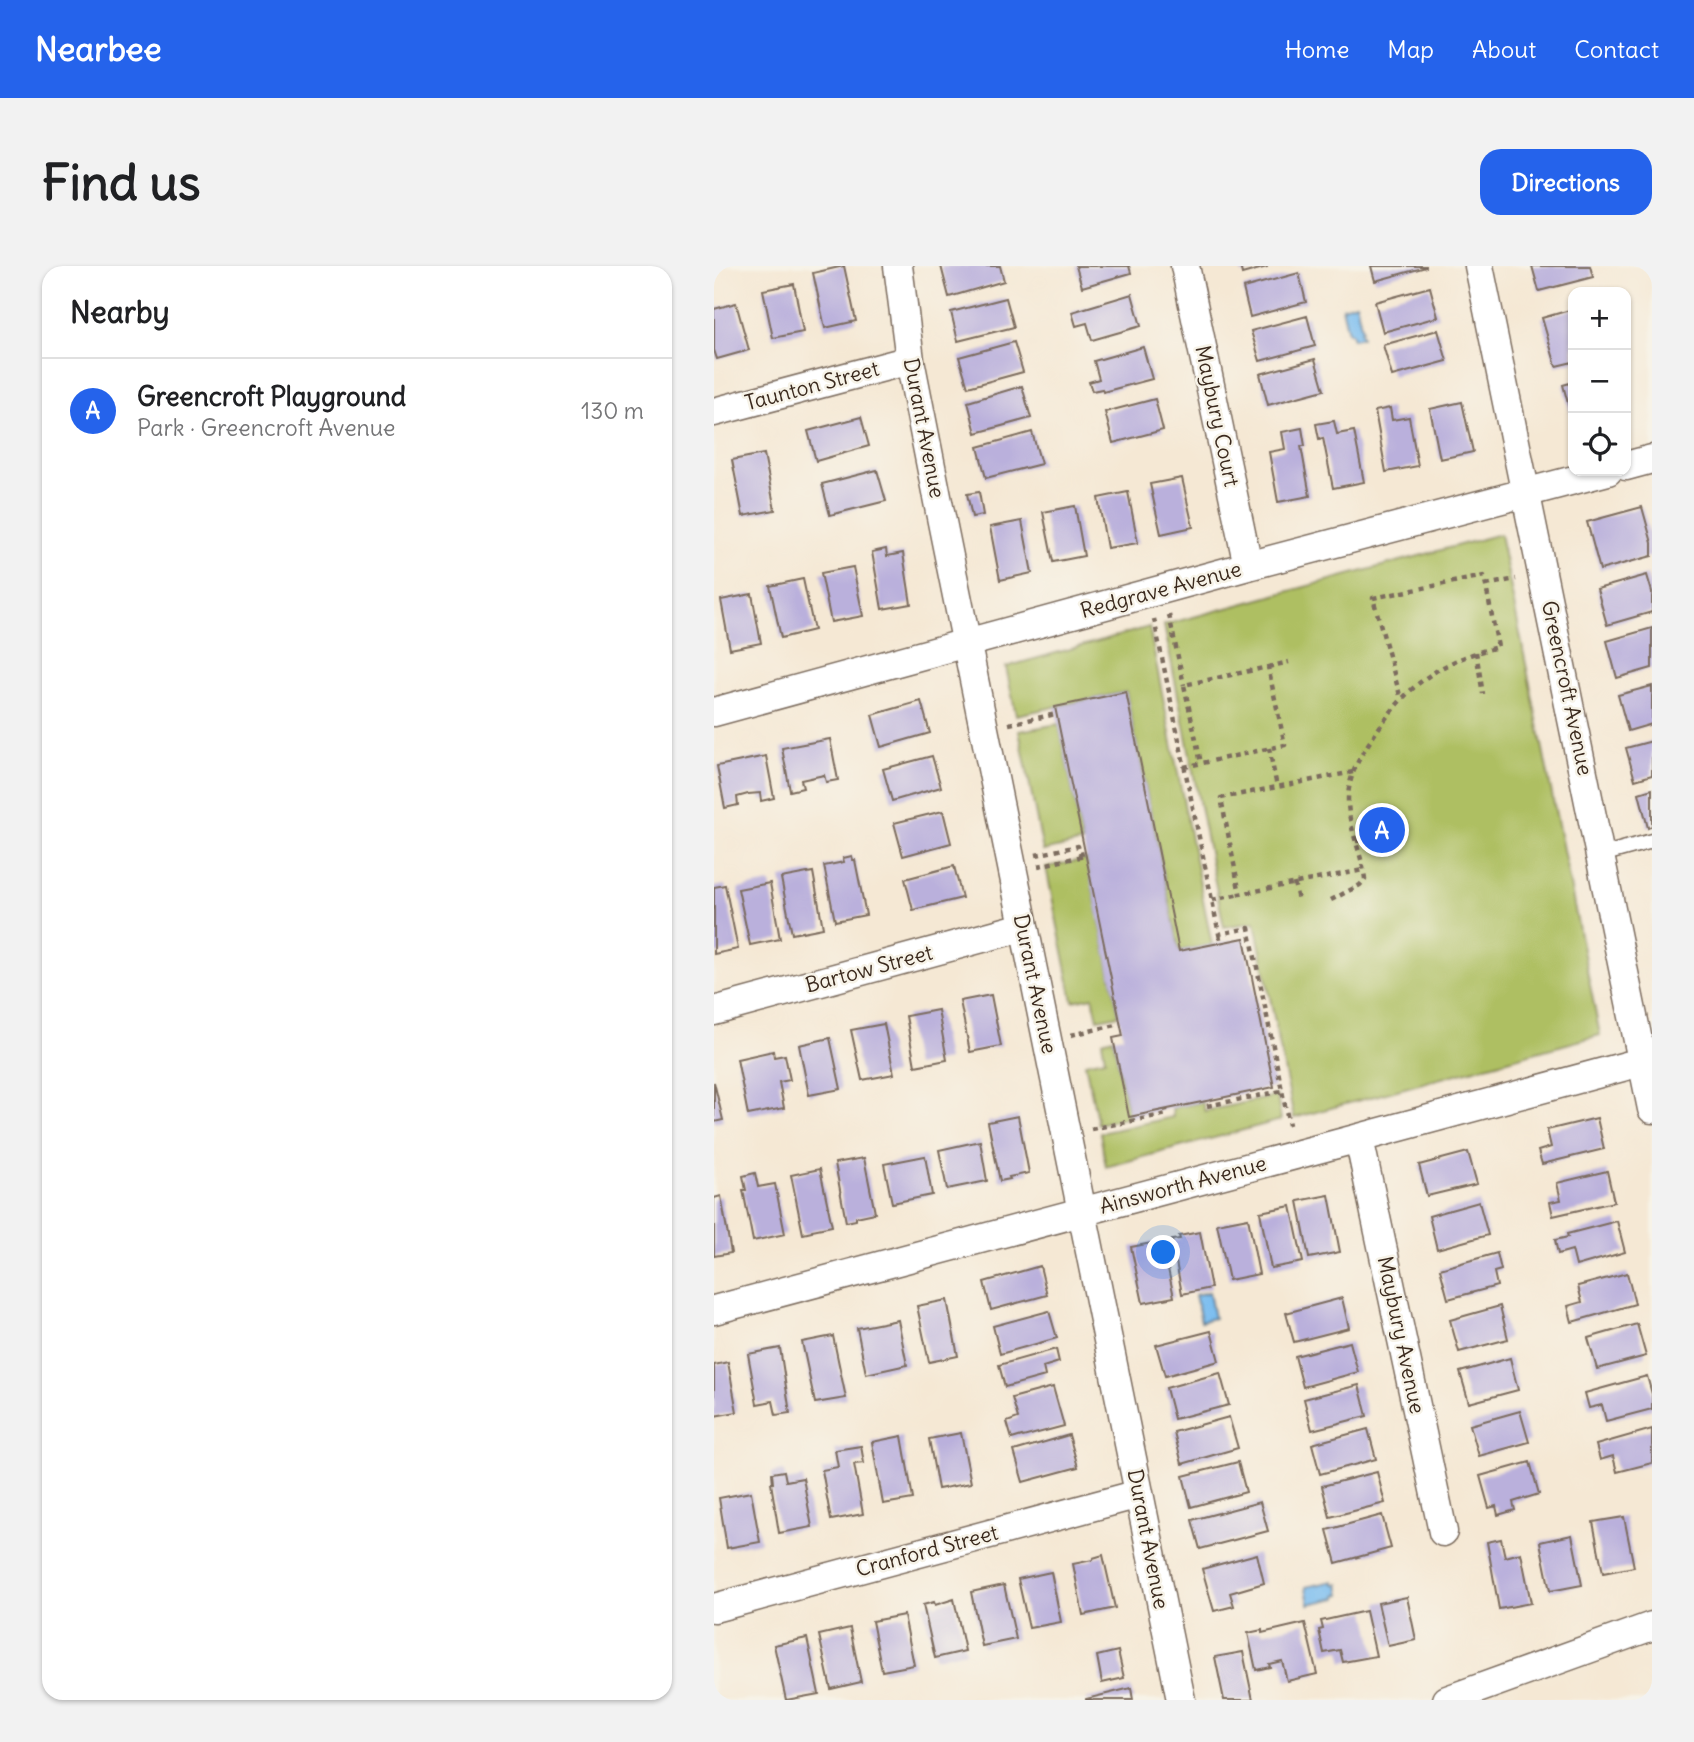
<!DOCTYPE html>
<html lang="en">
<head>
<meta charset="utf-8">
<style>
	body { margin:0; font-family:Delius,sans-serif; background:#f2f2f2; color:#202124 }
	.controls { position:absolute; right:21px; top:21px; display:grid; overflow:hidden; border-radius:14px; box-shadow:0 2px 5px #0004 }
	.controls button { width:63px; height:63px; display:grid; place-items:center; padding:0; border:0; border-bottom:2px solid #e0e0e0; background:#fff; color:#202124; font:35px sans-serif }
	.you { position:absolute; left:450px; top:987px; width:24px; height:24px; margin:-18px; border:5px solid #fff; border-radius:50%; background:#1a73e8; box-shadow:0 0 0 10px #1a73e833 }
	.badge { display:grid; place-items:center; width:46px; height:46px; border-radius:50%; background:#2563eb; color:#fff; font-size:23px; font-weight:700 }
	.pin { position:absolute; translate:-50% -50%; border:4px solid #fff; box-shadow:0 2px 7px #0006 }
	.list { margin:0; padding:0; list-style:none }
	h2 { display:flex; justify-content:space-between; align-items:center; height:91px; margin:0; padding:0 28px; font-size:30px }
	h2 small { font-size:23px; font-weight:400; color:#757577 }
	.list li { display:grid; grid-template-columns:46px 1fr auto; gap:21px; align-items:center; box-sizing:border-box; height:105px; padding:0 28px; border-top:2px solid #e0e0e0 }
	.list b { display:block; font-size:26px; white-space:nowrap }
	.list p { margin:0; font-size:23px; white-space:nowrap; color:#757577 }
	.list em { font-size:23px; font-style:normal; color:#757577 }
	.icon { flex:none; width:38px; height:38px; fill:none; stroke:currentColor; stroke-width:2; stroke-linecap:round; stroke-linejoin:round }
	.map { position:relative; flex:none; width:938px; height:1434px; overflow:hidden; border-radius:21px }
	header { display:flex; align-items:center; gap:42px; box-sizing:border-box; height:98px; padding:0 35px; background:#2563eb; color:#fff }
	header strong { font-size:33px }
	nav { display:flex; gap:38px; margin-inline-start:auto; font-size:24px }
	.intro { display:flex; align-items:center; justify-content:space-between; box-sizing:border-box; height:168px; padding:0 42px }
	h1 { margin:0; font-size:49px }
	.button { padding:18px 32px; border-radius:21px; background:#2563eb; color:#fff; font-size:24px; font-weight:700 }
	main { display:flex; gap:42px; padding:0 42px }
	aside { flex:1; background:#fff; border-radius:21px; box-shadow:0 2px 5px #0004 }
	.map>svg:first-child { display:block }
</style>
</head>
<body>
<header>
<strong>Nearbee</strong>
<nav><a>Home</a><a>Map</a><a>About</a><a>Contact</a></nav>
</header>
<div class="intro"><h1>Find us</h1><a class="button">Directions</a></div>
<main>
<aside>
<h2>Nearby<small></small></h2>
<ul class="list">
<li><span class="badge">A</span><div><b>Greencroft Playground</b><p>Park · Greencroft Avenue</p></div><em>130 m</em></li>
</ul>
</aside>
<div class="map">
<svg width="938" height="1434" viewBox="0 0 938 1434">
	<rect width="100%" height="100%" fill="#f7f3e8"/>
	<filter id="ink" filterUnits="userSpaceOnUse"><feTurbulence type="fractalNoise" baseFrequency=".0143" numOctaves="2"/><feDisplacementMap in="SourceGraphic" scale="14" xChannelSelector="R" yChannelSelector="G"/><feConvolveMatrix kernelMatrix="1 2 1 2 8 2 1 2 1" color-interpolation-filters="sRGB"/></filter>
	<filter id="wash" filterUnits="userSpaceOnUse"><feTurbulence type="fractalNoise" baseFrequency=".00686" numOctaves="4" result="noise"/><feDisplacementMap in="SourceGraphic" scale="28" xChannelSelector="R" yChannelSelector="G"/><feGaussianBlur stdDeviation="1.57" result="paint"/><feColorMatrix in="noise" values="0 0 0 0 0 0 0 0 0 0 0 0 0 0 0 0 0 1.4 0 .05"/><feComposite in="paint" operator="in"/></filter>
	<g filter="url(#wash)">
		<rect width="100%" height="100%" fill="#f5e8d4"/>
		<!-- green -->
		<path fill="#aebf62" stroke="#747440" stroke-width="2" d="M786,268L886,769L580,852L541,656L510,661L450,359Z
			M435,361L498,679L465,685L412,426L302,449L292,401Z
			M345,458L369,576L329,585L305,465Z
			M373,593L405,749L384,753L379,731L359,735L332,601Z
			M399,772L415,851L384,858L371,797L391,793L388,775Z
			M563,830L567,854L392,901L386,867L459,851L458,842L488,836L491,845Z"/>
		<!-- water -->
		<path fill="#7abdf0" stroke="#5a7487" stroke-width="2" d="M642,37L648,64L646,65L648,71L639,73L637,67H634L628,41Z
			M495,1026L500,1052L487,1055L481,1029Z
			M620,1315V1318H625L627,1328L623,1329V1332L595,1338L592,1321Z"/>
		<g id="blocks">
			<!-- building -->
			<path fill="#bab0dc" d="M130,0L142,55L111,62L99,7Z
				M227,0H286L290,15L235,31Z
				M362,0H415L417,7L368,21Z
				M526,0H553V1L528,8Z
				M657,0H712V1L661,15Z
				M818,0H876L879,11L825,25Z
				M585,7L592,36L536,51L529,22Z
				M80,18L89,66L59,72L49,24Z
				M716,21L724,51L669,66L661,36Z
				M418,28L427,60L378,74L373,57L362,60L358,46Z
				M292,32L300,61L244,75L237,46Z
				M22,37L35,84L3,93L0,84V43Z
				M859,43V96L842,100L828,52Z
				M593,50L601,80L546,95L537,65Z
				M724,64L733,95L678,110L669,79Z
				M300,76L309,106L254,121L245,91Z
				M429,81L438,113L389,126L388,123L378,125L375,116L385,113L380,95Z
				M601,93L610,124L554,139L546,108Z
				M859,116V152H858L849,119Z
				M308,120L317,152L262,167L254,136Z
				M441,133L449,164L399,177L391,146Z
				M748,136L759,186L726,193L716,143Z
				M676,142L678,154L695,151L704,200L672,206L661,145Z
				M147,151L155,180L102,195L94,165Z
				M620,155L623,168L640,165L650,216L619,222L609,172L605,173L602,158Z
				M588,162L591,180H587L596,230L564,236L555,186L571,183L568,166Z
				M318,166L327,198L272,212L264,181Z
				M50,188L61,244L29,250L18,194Z
				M163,204L172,235L116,249L108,218Z
				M468,212L479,261L447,268L436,218Z
				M265,226L269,249L258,251L253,228Z
				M414,226L424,277L393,282L384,232Z
				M361,240L370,290L339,296L329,246Z
				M928,241L938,277V290L886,304L873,256Z
				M308,255L318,307L286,314L276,261Z
				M172,283L173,290L189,287L197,338L168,343L158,286Z
				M139,301L149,350L117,356L107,307Z
				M933,309L938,326V346L893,359L883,323Z
				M89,313L100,364L67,372L56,320Z
				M38,328L47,377L16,383L7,334Z
				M938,362V402L903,412L893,375Z
				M938,420V458L914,465L904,429Z
				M412,426L465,685L530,672L560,821L415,851L399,772L409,770L341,441Z
				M207,435L216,467L167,481L158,449Z
				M116,473L124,514L112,516L110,509L87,514L89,522L76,525L68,482Z
				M938,475V509L921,514L912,482Z
				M52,490L60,532L47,535L46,527L34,528L23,531L24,539L11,542L3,500Z
				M218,490L227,521L178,535L169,503Z
				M938,523V560L934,562L925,527Z
				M229,545L237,577L189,590L180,557Z
				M138,590L139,594H141L152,649L121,655L110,600L130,596L129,592Z
				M240,600L248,632L199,644L191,613Z
				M99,606L109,662L78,668L67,612Z
				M56,617L66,673L36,679L24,623Z
				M11,619L24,683L0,688V621Z
				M277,729L287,780L256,786L246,735Z
				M224,744L233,794L201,800L192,750Z
				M170,758L180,808L148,814L137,764Z
				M116,772L127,823L95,829L85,779Z
				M59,785L60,791L71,789L76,814L65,816L70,842L34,849L23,793Z
				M0,816L9,854L0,856Z
				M304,850L315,907L295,911L296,913L286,915L274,856Z
				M883,852L890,883L828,898L824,885L837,881L833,864Z
				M266,875L273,915L233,923L225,884Z
				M754,886L763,918L713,930L705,899Z
				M211,890L218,929L178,937L170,898Z
				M150,892L161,947L142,951V954L132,956L121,897Z
				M106,903L118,960L98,964V966L89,968L77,909Z
				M893,905L900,936L839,950L836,936L847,934L843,917Z
				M41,907L44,921L61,918L71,968L39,975L29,924H32L29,910Z
				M615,929L626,986L595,992L584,935Z
				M7,930L17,987L0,990V932Z
				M765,936L774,969L723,983L715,950Z
				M577,940L589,996L557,1002L546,946Z
				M534,952L545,1008L515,1014L503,958Z
				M903,955L911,986L862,1000L858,984L844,988L841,974L854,971L853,968Z
				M486,966L497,1022L468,1028L458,974L466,973L465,970Z
				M448,975L460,1031L429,1037L417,981Z
				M783,987L787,1004L780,1006L783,1020L734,1033L726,1003Z
				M326,1000L333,1029L277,1044L270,1016Z
				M913,1007L921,1038L858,1056L854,1040L868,1036L864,1020Z
				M628,1032L635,1062L580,1076L572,1047Z
				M233,1034L244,1090L215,1096L203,1040Z
				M786,1040L794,1073L745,1086L736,1054Z
				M335,1045L343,1072L286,1088L279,1060Z
				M184,1054L193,1099L152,1108L143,1062Z
				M923,1058L932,1090L883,1103L874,1072Z
				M497,1065L505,1095L451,1110L442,1079Z
				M119,1070L132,1132L101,1137L88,1076Z
				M636,1076L644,1106L589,1121L581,1090Z
				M66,1082L76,1147L62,1149L59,1135L43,1138L34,1088Z
				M342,1083L345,1096L329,1101L331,1110L291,1121L285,1099Z
				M796,1092L804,1124L755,1137L746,1106Z
				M14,1096L23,1146L0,1150V1099Z
				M506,1107L515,1139L460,1153L452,1122Z
				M933,1110L938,1128V1143L892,1155L888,1139L875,1142L871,1127Z
				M645,1119L653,1150L598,1164L590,1133Z
				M339,1121L350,1160L309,1171L308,1170L298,1173L293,1156L304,1152L298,1132Z
				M806,1145L815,1176L765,1190L756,1159Z
				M515,1151L524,1182L468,1198L460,1166Z
				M654,1163L662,1193L606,1208L598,1178Z
				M938,1163V1197L903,1206L899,1190L886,1194L882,1179Z
				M247,1167L257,1217L224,1223L215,1173Z
				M355,1169L364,1201L309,1216L300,1185Z
				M188,1170L199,1233L169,1238L158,1176Z
				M147,1180L150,1197L140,1198L149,1248L117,1254L108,1204L124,1201L121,1184Z
				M524,1196L532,1226L477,1241L469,1210Z
				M816,1196L825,1228L799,1236L801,1244L784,1249L782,1240L775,1242L766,1210Z
				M70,1205L72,1215L89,1212L98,1261L65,1267L57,1217H59L58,1207Z
				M663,1206L671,1237L616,1251L608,1220Z
				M37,1226L46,1276L13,1282L5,1232Z
				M546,1236L554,1265L486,1283L478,1254Z
				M668,1249L677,1282L622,1297L613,1264Z
				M910,1251L920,1301L889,1307L879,1256Z
				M858,1269L868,1319L836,1325L826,1276Z
				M787,1273L791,1291L807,1287L817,1337L785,1343L773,1276Z
				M543,1288L550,1317L516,1327L520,1340L500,1345L488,1303Z
				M389,1289L401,1342L369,1349L359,1298L379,1294V1292Z
				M337,1306L347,1356L315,1362L304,1313Z
				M290,1319L302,1373L268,1380L257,1326Z
				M693,1331L702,1374L674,1380L664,1337Z
				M240,1333L251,1385L221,1392L209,1339L220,1336L221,1339Z
				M652,1345L662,1390L629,1396L626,1384L610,1387L605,1364L609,1363L607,1355Z
				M190,1349L200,1399L168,1405L158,1355Z
				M591,1357L603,1408L573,1415L568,1395L555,1398L556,1401L542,1404L534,1367L548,1364V1367Z
				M136,1362L147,1416L117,1423L105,1369Z
				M93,1372L105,1428L72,1434L60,1379Z
				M404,1385L410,1412L388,1417L383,1390Z
				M529,1386L539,1434H510L501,1391Z
				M417,1422L419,1434H372V1433Z"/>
		</g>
	</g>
	<g filter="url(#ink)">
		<use href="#blocks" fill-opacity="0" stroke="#7c6c5e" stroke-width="2"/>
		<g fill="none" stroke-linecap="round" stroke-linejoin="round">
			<!-- service casing -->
			<g stroke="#7c6c5e" stroke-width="17">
				<path id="service" d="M887,589L938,575"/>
			</g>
			<!-- minor casing -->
			<g stroke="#7c6c5e" stroke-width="31">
				<path id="minor" d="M184,0L196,94L226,246L467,1434
					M471,0L534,300
					M765,0L938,843
					M0,146L196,94
					M912,200L938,193
					M0,446L534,300L894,205
					M0,745L309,661
					M645,872L729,1266
					M0,1044L645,872L938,793
					M0,1342L425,1228
					M733,1434L938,1360"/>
			</g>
			<!-- path -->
			<path stroke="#7c6c5e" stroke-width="4.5" stroke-dasharray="5 5" stroke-linecap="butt" d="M772,319L802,313
				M455,349L470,419
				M440,353L505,668L535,662L575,859
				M762,386L769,428
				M554,401L575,396
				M295,458L342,448
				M555,482L563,521
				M470,501L571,479L554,401L470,419L487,497
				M639,506L507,532L526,628L649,604
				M642,575L671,572
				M322,589L364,580L366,588L371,587
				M324,600L370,590
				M580,617L584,634
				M498,634L526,628
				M617,634L646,619L651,613C648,587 634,561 634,534C634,512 645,491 657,474C690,422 723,395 784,381L770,310L659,332L687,433
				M505,668L507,677
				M357,769L407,758
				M493,840L568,825
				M377,863L453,848L452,844"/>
			<!-- service -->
			<use href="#service" stroke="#fff" stroke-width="14"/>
			<!-- minor -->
			<use href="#minor" stroke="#fff" stroke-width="28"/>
		</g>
	</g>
	<g text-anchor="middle" stroke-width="5" stroke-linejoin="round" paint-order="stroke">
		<!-- street labels -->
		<g font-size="21" fill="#3b2a1e" stroke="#f7f3e8">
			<text transform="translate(98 120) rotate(-15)" y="7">Taunton Street</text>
			<text transform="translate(503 150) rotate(78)" y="7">Maybury Court</text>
			<text transform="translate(210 162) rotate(79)" y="7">Durant Avenue</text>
			<text transform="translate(447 324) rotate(-15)" y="7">Redgrave Avenue</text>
			<text transform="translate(853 422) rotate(78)" y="7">Greencroft Avenue</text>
			<text transform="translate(155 703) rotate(-15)" y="7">Bartow Street</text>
			<text transform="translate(321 718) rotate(78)" y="7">Durant Avenue</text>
			<text transform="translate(469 919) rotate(-15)" y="7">Ainsworth Avenue</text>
			<text transform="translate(687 1069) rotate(78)" y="7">Maybury Avenue</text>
			<text transform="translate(434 1273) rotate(79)" y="7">Durant Avenue</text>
			<text transform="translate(213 1285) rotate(-15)" y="7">Cranford Street</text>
		</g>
	</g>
</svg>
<div class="controls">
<button>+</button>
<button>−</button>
<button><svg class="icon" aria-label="locate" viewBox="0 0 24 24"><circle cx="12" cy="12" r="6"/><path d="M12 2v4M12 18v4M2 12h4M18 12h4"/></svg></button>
</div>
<div class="you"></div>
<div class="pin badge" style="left:668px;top:564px">A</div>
</div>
</main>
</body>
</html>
